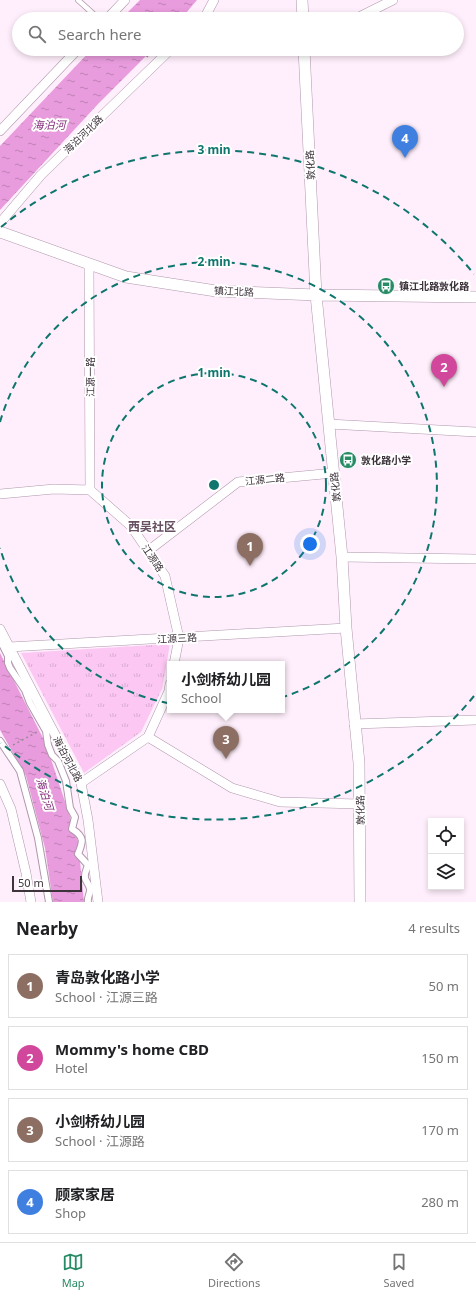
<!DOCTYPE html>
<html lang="en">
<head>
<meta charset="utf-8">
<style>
	body { margin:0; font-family:"Noto Sans","Noto Sans SC",sans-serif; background:#f2f2f2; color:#202124 }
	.controls { position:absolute; right:12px; bottom:12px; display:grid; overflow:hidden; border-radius:0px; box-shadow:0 2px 6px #0003 }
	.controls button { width:36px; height:36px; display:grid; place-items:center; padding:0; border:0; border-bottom:1px solid #e0e0e0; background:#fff; color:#202124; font:20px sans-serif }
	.scale { position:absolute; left:12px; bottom:10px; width:70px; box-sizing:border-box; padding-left:4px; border:2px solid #3e343c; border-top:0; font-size:11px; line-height:14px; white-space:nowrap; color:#3e343c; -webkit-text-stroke:3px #fff; paint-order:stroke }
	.you { position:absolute; left:310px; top:544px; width:14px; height:14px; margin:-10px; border:3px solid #fff; border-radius:50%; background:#1a73e8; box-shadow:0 0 0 6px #1a73e833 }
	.badge { display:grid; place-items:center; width:26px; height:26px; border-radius:50%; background:#278b66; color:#fff; font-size:13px; font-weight:700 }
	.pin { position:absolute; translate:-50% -33px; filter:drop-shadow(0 1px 2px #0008) }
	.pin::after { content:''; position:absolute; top:21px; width:14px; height:12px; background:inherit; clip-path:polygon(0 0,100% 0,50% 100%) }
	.popup { position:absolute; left:167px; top:661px; width:118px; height:52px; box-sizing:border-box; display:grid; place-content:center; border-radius:0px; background:#fff; filter:drop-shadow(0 1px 3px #0005); font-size:13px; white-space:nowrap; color:#757577 }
	.popup b { font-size:15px; color:#202124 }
	.popup::after { content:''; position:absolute; left:50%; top:100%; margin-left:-8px; border:8px solid transparent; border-top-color:#fff }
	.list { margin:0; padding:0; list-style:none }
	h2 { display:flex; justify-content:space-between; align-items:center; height:52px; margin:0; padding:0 16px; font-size:17px }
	h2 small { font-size:13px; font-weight:400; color:#757577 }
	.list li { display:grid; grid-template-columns:26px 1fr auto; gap:12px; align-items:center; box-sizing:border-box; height:64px; margin:0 8px 8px; padding:0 8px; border:1px solid #e0e0e0; border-radius:0px }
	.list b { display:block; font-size:15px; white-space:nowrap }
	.list p { margin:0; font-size:13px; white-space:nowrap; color:#757577 }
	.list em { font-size:13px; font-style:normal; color:#757577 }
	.icon { flex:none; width:22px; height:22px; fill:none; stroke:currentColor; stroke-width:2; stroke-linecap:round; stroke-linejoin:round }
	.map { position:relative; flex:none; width:476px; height:902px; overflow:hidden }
	.search { position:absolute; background:#fff; box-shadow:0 2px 6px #0003; left:12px; right:12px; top:12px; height:44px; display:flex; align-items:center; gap:10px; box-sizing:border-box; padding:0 14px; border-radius:22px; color:#757577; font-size:15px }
	.sheet { height:340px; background:#fff }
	nav { display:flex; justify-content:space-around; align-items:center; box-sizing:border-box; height:56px; border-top:1px solid #e0e0e0; background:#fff; font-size:11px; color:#757577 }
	nav a { display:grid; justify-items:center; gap:2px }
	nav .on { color:#278b66 }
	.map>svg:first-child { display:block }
</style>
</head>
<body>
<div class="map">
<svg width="476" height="902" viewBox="0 0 476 902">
	<defs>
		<pattern id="park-tufts" width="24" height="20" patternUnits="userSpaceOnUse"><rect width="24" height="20" fill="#fcc7f3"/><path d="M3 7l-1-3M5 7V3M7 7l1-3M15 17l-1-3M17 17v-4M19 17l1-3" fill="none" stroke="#d9acd1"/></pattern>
		<pattern id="water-ripples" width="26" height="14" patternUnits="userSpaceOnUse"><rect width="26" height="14" fill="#e99cdd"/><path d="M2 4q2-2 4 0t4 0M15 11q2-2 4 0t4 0" fill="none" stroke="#be80b4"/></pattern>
	</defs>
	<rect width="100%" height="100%" fill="#ffeffc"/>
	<!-- park -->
	<path fill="url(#park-tufts)" d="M170,644L162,689L141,732L84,773L21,653Z"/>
	<!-- water -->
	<path fill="url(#water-ripples)" d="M140,0H197L181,19H121Z
		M92,49H153L98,104L0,210V146Z
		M0,653L46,744L78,841L84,902H53L45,848L26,776L0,730Z"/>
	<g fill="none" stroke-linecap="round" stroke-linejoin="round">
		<!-- service casing -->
		<g stroke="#af97ab" stroke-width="6">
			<path id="service" d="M78,0L99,19"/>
		</g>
		<!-- pedestrian casing -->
		<g stroke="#af97ab" stroke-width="8">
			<path id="pedestrian" d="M0,640L8,656V663L10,668L25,690L30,703L46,731L48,745L52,755L58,761L66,781L70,808L75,817L72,829C85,837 83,842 78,854L88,865C87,869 84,873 85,878C86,882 90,885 90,890C90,894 87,898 88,902
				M0,741L20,771L38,838L49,902"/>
		</g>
		<!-- minor casing -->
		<g stroke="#af97ab" stroke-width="10">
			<path id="minor" d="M107,19L125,0
				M202,19L206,15L214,0
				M355,19L393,0
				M0,131L78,49
				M0,223L41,175L171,49
				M89,264L90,490
				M329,424L476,432
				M0,494L54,489L90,490L131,526L165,576L179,638L174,664
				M148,551L238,482L334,473
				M342,557L476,559
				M0,629L50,725L81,783L88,820L98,902
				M9,647L346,628
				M354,724L476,720
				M148,737L232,788L280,802L360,804
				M81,783L148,737L169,691L170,684
				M0,784L11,809L26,873L31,902"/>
		</g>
		<!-- tertiary casing -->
		<g stroke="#af97ab" stroke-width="12">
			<path id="tertiary" d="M302,0L303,19
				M304,49L316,295L342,557L346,628L359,763L360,902
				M0,232L126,277L216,291L316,295L476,297"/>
		</g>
		<!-- path -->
		<path stroke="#988b96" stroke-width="1.5" stroke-dasharray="2 3" stroke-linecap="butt" d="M139,49L148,57
			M13,745L37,732"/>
		<!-- service -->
		<use href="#service" stroke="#fff" stroke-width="4.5"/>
		<!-- pedestrian -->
		<use href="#pedestrian" stroke="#fff" stroke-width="6"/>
		<!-- minor -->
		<use href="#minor" stroke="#fff" stroke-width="9"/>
		<!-- tertiary -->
		<use href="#tertiary" stroke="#fff" stroke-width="11"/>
	</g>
	<!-- distance rings -->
	<g fill="none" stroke="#0f766e" stroke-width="2" stroke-dasharray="7 5">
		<circle cx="214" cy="485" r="112"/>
		<path d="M0 422A223 223 0 1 1 0 548"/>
		<path d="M474 696A335 335 0 0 1 1 743M1 227A335 335 0 0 1 474 274"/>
	</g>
	<!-- icons -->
	<defs>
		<g id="bus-disc" transform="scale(0.9)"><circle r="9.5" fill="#278b66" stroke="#fff"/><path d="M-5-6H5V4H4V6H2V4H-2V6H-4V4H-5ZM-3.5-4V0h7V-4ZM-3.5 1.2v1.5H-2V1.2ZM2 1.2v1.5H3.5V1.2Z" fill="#fff"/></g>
	</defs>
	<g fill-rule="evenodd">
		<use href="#bus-disc" x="386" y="286"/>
		<use href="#bus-disc" x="348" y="460"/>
	</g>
	<g text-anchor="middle" stroke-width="4" stroke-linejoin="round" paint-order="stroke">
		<!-- street labels -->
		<g font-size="10" fill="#3e343c" stroke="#fff">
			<text transform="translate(83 134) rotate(-44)" y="4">海泊河北路</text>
			<text transform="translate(310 165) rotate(-93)" y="4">敦化路</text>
			<text transform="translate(234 291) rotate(3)" y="4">镇江北路</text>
			<text transform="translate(90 377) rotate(-90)" y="4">江源一路</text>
			<text transform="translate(265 479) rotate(-6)" y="4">江源二路</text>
			<text transform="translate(335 487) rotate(-96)" y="4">敦化路</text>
			<text transform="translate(153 558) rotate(56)" y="4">江源路</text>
			<text transform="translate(177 638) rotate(-3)" y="4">江源三路</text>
			<text transform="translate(68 759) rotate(62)" y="4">海泊河北路</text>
			<text transform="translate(360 810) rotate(-91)" y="4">敦化路</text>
		</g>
		<!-- poi labels -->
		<g font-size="10" font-weight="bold" fill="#3e343c" stroke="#fff" text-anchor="start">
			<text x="399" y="290">镇江北路敦化路</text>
			<text x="361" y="464">敦化路小学</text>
		</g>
		<!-- water labels -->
		<g font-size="11" font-style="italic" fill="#842c7b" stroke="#fff">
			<text x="49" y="129">海泊河</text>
			<text transform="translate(45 794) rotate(73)" y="4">海泊河</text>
		</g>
		<!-- quarter labels -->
		<g font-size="12" font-weight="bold" fill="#654f61" stroke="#fff">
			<text x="152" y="531">西吴社区</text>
		</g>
	</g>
	<circle cx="214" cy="485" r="6" fill="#0f766e" stroke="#fff" stroke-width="2"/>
	<g font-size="12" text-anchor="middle" font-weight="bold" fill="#0f766e" stroke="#fff" stroke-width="4" stroke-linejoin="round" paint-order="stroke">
		<text x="214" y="154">3 min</text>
		<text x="214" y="266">2 min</text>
		<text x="214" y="377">1 min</text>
	</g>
</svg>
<div class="controls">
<button><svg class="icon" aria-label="locate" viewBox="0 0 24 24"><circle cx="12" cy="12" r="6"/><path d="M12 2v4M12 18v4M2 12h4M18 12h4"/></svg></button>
<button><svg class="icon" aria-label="layers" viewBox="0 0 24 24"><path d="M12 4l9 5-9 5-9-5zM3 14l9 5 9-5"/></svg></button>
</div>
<div class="scale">50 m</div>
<div class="you"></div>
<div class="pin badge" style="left:250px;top:566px;background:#8d6e63">1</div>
<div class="pin badge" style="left:444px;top:387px;background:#d1479c">2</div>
<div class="pin badge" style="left:226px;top:759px;background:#8d6e63">3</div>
<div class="popup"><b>小剑桥幼儿园</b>School</div>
<div class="pin badge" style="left:405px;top:158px;background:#3f7fe0">4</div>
<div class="search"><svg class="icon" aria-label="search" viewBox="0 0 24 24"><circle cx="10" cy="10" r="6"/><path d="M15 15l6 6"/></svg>Search here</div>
</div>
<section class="sheet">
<h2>Nearby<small>4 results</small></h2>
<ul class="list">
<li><span class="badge" style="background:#8d6e63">1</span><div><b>青岛敦化路小学</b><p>School · 江源三路</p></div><em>50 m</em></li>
<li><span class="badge" style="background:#d1479c">2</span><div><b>Mommy's home CBD</b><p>Hotel</p></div><em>150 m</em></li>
<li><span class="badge" style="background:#8d6e63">3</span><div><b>小剑桥幼儿园</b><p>School · 江源路</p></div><em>170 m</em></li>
<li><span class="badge" style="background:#3f7fe0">4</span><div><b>顾家家居</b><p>Shop</p></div><em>280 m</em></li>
</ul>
</section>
<nav>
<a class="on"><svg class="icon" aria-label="map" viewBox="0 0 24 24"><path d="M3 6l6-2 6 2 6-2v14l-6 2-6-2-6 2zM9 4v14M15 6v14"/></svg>Map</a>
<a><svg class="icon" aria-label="directions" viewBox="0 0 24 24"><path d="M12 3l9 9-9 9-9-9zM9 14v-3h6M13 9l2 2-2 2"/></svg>Directions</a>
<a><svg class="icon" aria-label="saved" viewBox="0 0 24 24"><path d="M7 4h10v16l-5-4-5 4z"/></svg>Saved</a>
</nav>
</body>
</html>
